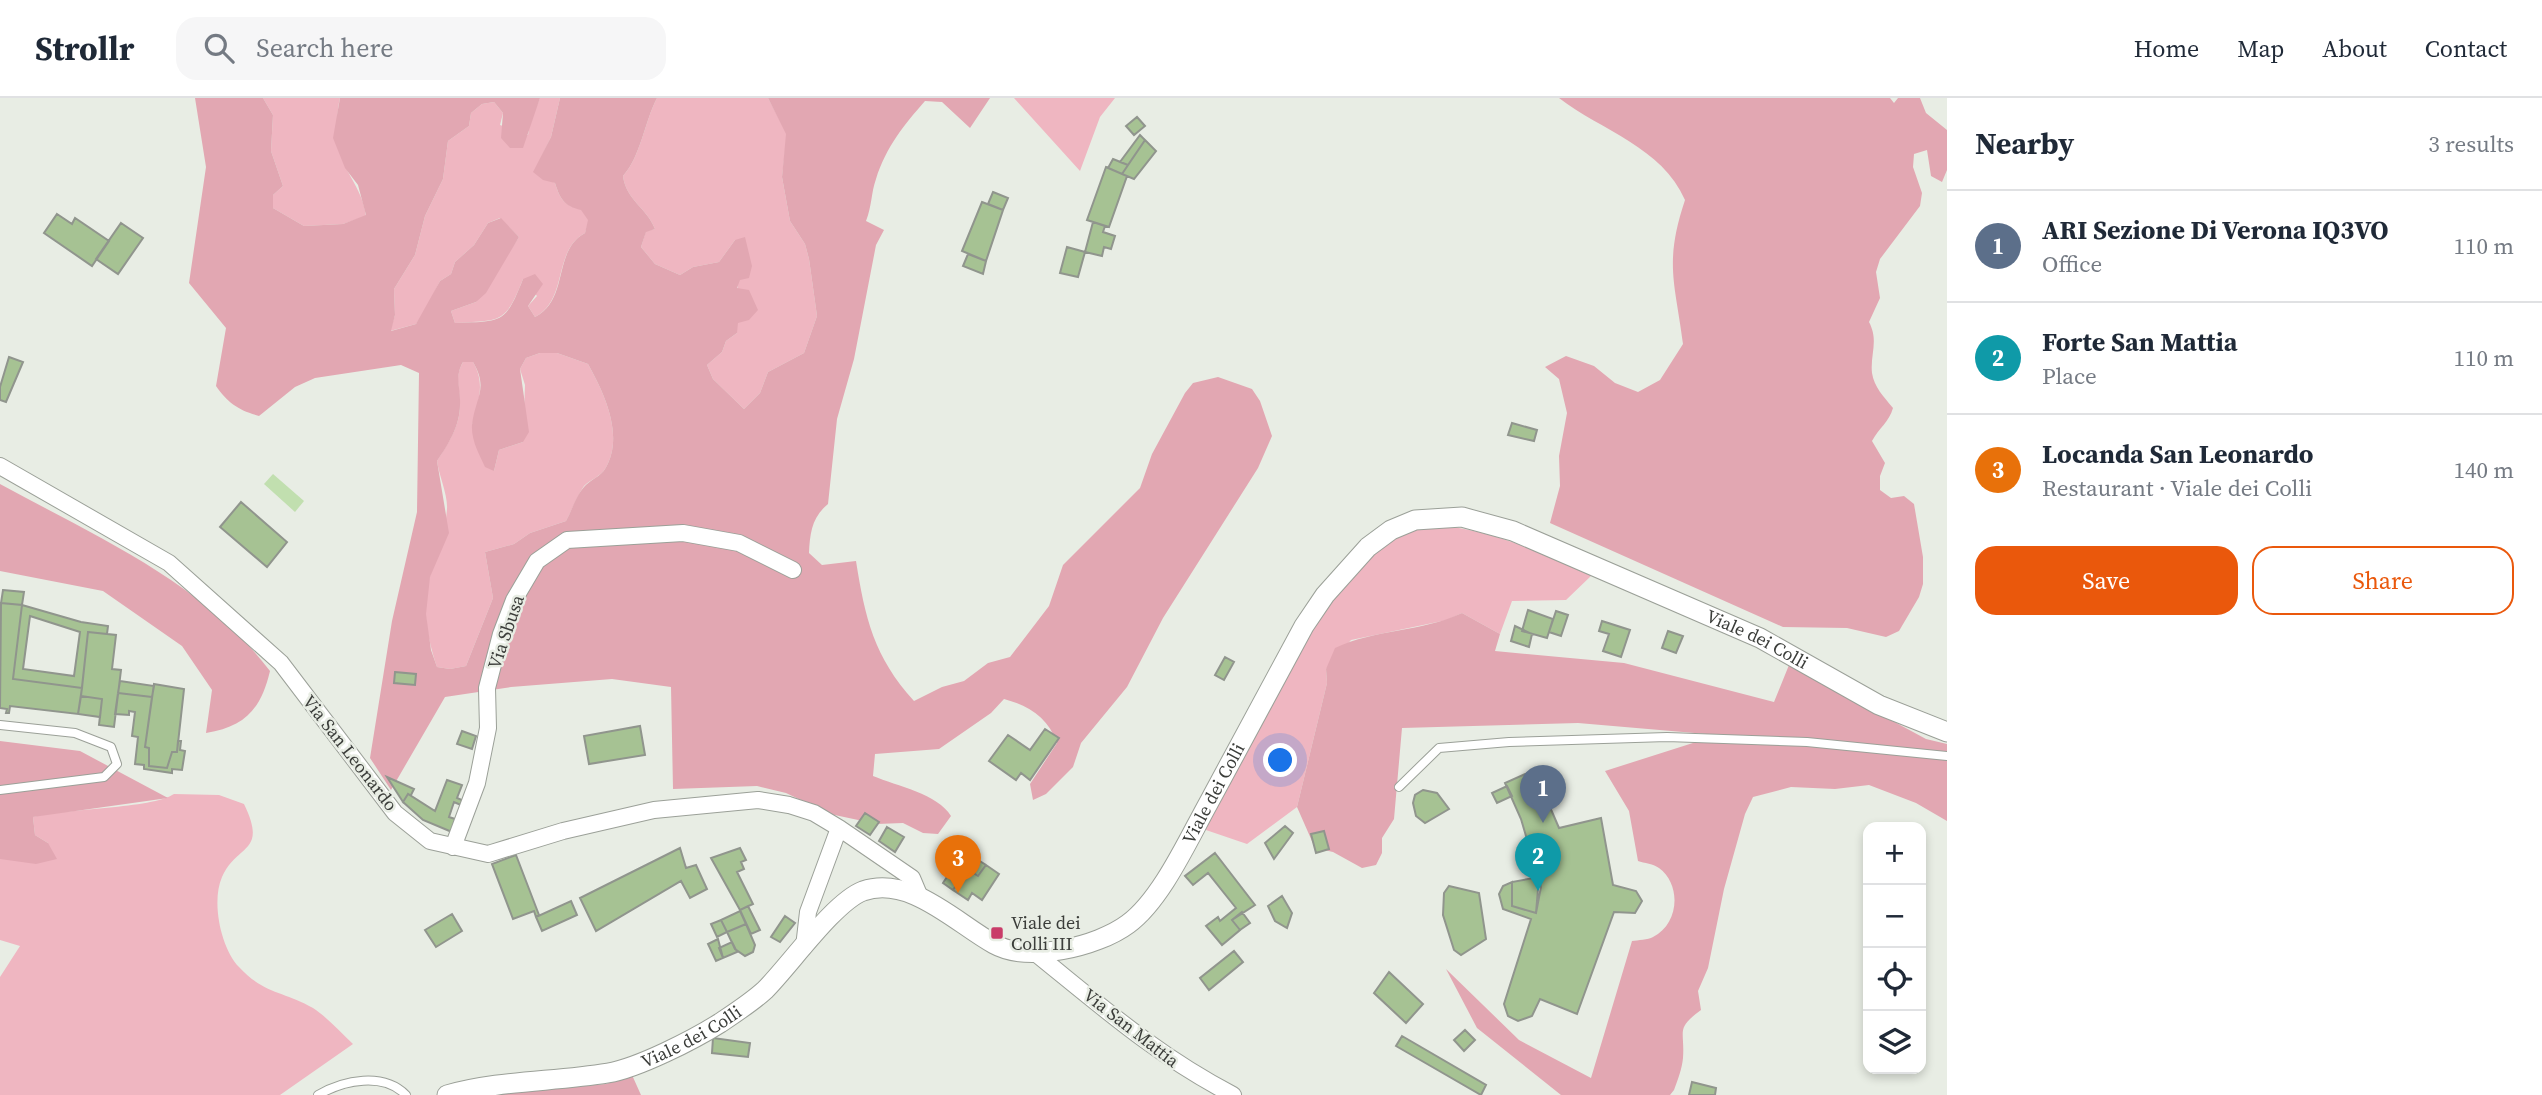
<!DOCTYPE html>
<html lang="en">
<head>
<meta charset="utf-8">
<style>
	body { margin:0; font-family:"Source Serif 4",serif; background:#f6f6f7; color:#1f2937 }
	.controls { position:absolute; right:21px; bottom:21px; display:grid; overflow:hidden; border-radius:14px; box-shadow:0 4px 10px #0003 }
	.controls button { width:63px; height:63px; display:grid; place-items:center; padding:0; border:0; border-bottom:2px solid #e0e1e3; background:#fff; color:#1f2937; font:35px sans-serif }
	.you { position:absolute; left:1281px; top:663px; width:24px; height:24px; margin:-18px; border:5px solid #fff; border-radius:50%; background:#1a73e8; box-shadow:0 0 0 10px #1a73e833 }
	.badge { display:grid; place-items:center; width:46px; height:46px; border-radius:50%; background:#ea580c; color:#fff; font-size:23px; font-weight:700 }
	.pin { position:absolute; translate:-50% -58px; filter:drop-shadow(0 2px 4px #0008) }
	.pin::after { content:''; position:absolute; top:37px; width:24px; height:21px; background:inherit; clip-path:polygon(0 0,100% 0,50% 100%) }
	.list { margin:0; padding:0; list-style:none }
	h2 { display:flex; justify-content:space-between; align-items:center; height:91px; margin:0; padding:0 28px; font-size:30px }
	h2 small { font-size:23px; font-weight:400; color:#747a83 }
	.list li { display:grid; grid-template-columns:46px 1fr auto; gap:21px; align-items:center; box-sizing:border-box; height:112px; padding:0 28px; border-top:2px solid #e0e1e3 }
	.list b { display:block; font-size:26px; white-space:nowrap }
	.list p { margin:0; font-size:23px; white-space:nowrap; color:#747a83 }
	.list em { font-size:23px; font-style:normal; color:#747a83 }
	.actions { display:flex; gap:14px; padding:21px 28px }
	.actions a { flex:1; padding:16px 0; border:2px solid #ea580c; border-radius:21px; text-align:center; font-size:24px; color:#ea580c }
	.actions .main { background:#ea580c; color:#fff }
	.icon { flex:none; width:38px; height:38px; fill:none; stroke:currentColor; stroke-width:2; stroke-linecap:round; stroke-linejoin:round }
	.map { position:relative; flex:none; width:1947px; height:997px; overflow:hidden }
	header { display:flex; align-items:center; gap:42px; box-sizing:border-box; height:98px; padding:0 35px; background:#fff; border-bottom:2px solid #e0e1e3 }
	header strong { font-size:33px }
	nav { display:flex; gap:38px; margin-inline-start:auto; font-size:24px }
	.search { width:490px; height:63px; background:#f6f6f7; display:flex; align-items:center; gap:18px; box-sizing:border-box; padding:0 24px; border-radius:21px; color:#747a83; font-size:26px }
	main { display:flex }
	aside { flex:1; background:#fff }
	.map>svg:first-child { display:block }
</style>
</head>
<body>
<header>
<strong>Strollr</strong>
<div class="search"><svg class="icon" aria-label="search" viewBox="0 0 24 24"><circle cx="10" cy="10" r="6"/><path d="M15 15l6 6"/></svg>Search here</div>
<nav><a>Home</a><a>Map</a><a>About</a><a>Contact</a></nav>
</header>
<main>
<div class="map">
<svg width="1947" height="997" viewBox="0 0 1947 997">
	<rect width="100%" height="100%" fill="#e8ede4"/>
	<!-- green -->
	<path fill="#efb6c1" d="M263,0H340C335,20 337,53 347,72C356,89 363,98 366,118L343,126L304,128L273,110V97L283,88L271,53L273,17Z
		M540,0H560L551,39L534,74L555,85C560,101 564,108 581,111L589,122L585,135C552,153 569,201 535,219L528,208L537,198L523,181C505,226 502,222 455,225L451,213L476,204L519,139L500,120L488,125L474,147L455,164L451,176L440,183L423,217L416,226L390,233L395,217L394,191L415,157L425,118L443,81L448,43L469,28L471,15L482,6L494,4L503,15L500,27L528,37L530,24Z
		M657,0H768L787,36L782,79L790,123L805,146L809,161L817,218L804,255L768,274L760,295L744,311L713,281L707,267L722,254L726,243L737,235C737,203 739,174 735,142L719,164L693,169L680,177L655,166L641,149L646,133L655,131C647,110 626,102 623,78C641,58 644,25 657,0Z
		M1014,0H1115L1100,19L1080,73Z
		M540,255H557L588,266C604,295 625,338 605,371C601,378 590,382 584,388C577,398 572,412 566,423L530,435L514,446L485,454L493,500L466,568L450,571L437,569C428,543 420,505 430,478C439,456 445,435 447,411C448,397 439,378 437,363C448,346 460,328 460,307C460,289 454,280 463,264H473C486,286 478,304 472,328L494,373L499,352L523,344L525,287L520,271L526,260Z
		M1433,427C1491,431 1540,454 1592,477L1566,502L1512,503L1500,536L1462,515L1447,522L1351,542L1326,571L1327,585L1297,709L1247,746L1203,731L1323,509C1353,471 1384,436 1433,427Z
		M174,696L219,697L244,706C268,756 237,745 222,779C211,804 221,850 239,869C265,897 284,893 313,910C327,919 340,934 353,946L280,997H0V879L20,848L0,842V761H10L48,745L35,737L33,719C67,710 151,711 174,696Z"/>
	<!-- forest -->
	<path fill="#e2a7b2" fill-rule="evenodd" d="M195,0H263L273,17L271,53L283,88L273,97V110L304,128L343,126L366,117L358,87L345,70L333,40L340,0H540L523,50H510L501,40L503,15L494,4L482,6L471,15L469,28L448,43L443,81L425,118L415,157L394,191L395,217L391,233L416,226L440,183L451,176L455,164L474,147L488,125L501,120L519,139L486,195L476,204L451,213L455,225C502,223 505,227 523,181L535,176L543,186L528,208L535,219C570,201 552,153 585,135L588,122L581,112C564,108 560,101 555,85L543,82L533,74L551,39L560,0H657C644,25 641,58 623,78C626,102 647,110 655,131L646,134L641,149L655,166L680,177L693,169L719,164L735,142L745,139L752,168L749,180L740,182L737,190L749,192L758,212L749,222L738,225L737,235L726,243L722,254L707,267L713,281L744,311L760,295L768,274L804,255L817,218L809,161L805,146L790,123L782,79L786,36L768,0H990L970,30L942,4L925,3C904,27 886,49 876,81C871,95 872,108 866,123L884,132L876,147L854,261L837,321L828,406C812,419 810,435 809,455L822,467L856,463C865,520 874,559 914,603L942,589L964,583L988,565L1010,559L1049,508L1063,467L1140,390L1152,356L1185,295L1193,285L1218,279L1252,291L1260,303L1272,338L1258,370L1163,520L1127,589L1081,645L1073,669L1046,696L1033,702L1030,686L1057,645C1048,620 1030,608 1004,601L991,615L939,651L875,656L873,678C897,688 938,696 951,718L938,736L923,735L903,725L877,726L830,716L786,695L757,688L673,691L671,589L612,581L511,589L445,599L391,692L370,660L392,523L417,414L419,275L401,267L315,280L295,289L259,318C238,312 228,305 216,288L226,230L189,185L206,69ZM540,255H557L588,266C604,295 625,338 605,371C601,378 590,382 584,389C576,398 572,412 566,423L530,435L514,446L485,454L493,500L466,568L450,571L437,569L431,552L426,516L430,479L449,435L437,363C448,347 460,328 460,307C461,289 454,280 463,264H473C489,291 475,300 472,327C471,342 479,356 485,369L494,373L499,352L523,344L529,334L520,271L526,260Z
		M1559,0H1890L1894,5L1898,0H1920L1926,15L1947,32V72L1942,84L1931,78L1927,52L1914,56L1913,69L1922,95L1920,108L1880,161L1876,174L1880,200L1869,224C1879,243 1870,256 1872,275C1874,289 1884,299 1893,310C1889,324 1879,330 1872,343L1885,365L1880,378V392L1891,400L1904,398L1914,406L1923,459V486L1919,499L1899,533L1886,539L1847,530L1783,529L1550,425L1560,388L1559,358L1567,315L1559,281L1545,269L1566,258L1594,268L1615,285L1638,294L1660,282L1683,246C1675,184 1664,165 1685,102C1662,49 1602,33 1559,0Z
		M0,386C95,438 203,484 270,573C261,611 245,629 206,635L212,592L182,548L103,493L0,473Z
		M1462,515L1500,536L1495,553L1624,565L1774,604L1789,567L1926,641L1947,646V723L1916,705L1869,687L1835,691L1791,689L1753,699L1745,716L1724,791L1708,870L1698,893L1701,912C1675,931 1685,932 1683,960C1682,971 1678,981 1674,992L1670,997H1561L1477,930L1446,871L1519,942L1591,980L1632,843C1638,842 1648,842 1653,839C1679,826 1682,787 1659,770C1654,766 1644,765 1638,763L1629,713L1605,673L1718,637L1578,625L1402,630L1394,721L1382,740V755L1376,767L1362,770L1333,754L1315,750L1297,709L1327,585L1326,571L1335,550C1375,531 1422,534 1462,515Z
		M0,643L80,653L168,700L33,719L35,737L48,745L57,761L36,766L0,761Z
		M632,977L641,997H470L606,986Z"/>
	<!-- water -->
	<path fill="#c1dfaf" d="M273,376L304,403L295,414L264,386Z"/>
	<!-- building -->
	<path fill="#a6c293" stroke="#90958d" stroke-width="2" fill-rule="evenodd" d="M1137,19L1145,28L1134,37L1126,28Z
		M1140,37L1145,42L1128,67L1120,64Z
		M1145,42L1156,53L1134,81L1122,76Z
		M1113,61L1128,67L1122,76L1108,70Z
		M1106,69L1127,78L1109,129L1087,122Z
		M993,94L1008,100L1003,112L988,106Z
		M982,104L1003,112L986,163L962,153Z
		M57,116L72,126L75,120L109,143L92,168L44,135Z
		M1093,124L1105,128L1103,134L1115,138L1111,151L1104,149L1102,158L1085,154Z
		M121,125L143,140L118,176L96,161Z
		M1067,149L1085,154L1078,179L1060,175Z
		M968,156L986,163L983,176L963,168Z
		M9,259L23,264L6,304L0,302V289Z
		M1512,325L1537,332L1534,343L1508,337Z
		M241,404L287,444L267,469L220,429Z
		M3,492L24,494L22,507L1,505Z
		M1,505L22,507L13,581L82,590L78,616L10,608L9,615H6L7,611L0,610Z
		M22,507L81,524L108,528L107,536L88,534L82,590L13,581ZM30,518L80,534L74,578L23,571Z
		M1528,512L1553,521L1547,540L1522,533Z
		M1556,513L1568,517L1561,538L1549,534Z
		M1602,523L1630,532L1621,559L1603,553L1609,536L1599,533Z
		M1515,528L1532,536L1529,549L1511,543Z
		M1668,533L1683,538L1676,555L1662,550Z
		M88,534L116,537L112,571L121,572L114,629L99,627L102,601L81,598Z
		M1225,559L1234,564L1224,582L1215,577Z
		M395,574L416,576L415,587L394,585Z
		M120,583L154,588L152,599L118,595Z
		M154,586L184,591L177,654H172L167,670L149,668V650L145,649Z
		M118,595L152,599L145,649L149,650V668L167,670L172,654H177L178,643H181L180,652L185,653L182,672L172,671V675L144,671V667L135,666L138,639L132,638L135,614L129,613V617L115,616Z
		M81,598L102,601L100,619L78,616Z
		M640,628L645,657L589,666L584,638Z
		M1045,631L1059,640L1030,682L1021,675L1016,682L989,663L1008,637L1030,652Z
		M462,633L476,638L472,651L457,646Z
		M1534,672L1559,730L1601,720L1613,787L1636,793L1642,803L1635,815L1614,814L1577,916L1540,901L1532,918L1518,923L1508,918L1504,906L1531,821L1503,811L1499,796L1503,788L1512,784V808L1536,815L1541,789L1521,721L1505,685Z
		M387,679L414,691L411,697L408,696L403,704Z
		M447,682L462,687L457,700L462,702L461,707L454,704L449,719L455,721L452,734L423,722L403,704L408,696L435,713Z
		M1507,688L1512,698L1497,705L1492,695Z
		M1423,692L1437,695L1449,711L1425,725L1416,718L1413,705L1415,697Z
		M865,715L879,724L870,737L856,728Z
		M1285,728L1293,735L1274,761L1265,745Z
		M887,729L904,739L895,754L879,743Z
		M1324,733L1329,751L1316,755L1311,736Z
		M680,750L686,770L696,767L707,791L690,800L681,783L596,833L580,800Z
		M740,750L746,762L741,764L744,771L737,774L753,806L740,812L711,760Z
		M964,753L986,767L978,778L967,771L953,792L943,785Z
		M1215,755L1255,807L1232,822L1240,832L1222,847L1206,828L1218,819L1220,823L1236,810L1208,775L1193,787L1185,778Z
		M516,757L539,817L536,819L534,813L513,821L492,766Z
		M986,767L999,776L982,802L972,795L968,802L953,792L967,771L978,778Z
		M1539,779L1536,815L1512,808V784Z
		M1449,788L1479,795L1486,841L1461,857L1454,852L1443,817L1444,795Z
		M1282,798L1292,815L1287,830L1275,823L1268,808Z
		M571,803L577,817L542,833L536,819Z
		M748,808L760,832L751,836L740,812Z
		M740,813L746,826L727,834L721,822Z
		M1242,814L1250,825L1240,832L1232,822Z
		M452,816L462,833L436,849L425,832Z
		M785,818L795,825L780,844L771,839Z
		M721,822L727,834L717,839L711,826Z
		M746,826L755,847L753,854L745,858L735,851L727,834Z
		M718,841L723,860L716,863L708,846Z
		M732,844L737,854L723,860L719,850Z
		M1234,853L1243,864L1209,892L1200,880Z
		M1389,874L1423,906L1406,925L1374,895Z
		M1465,932L1475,942L1464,953L1454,942Z
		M1402,938L1486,987L1481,997L1396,948Z
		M713,940L750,945L748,959L712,955Z
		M1692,984L1716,990L1715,997H1689Z"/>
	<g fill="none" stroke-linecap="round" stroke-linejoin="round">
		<!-- service casing -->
		<g stroke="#9ba098" stroke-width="10">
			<path id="service" d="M0,627L75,635L111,649L117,666L104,679L0,692
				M1399,689L1439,650L1509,644L1667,639L1807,644L1947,658
				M318,997C344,982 383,974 406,997"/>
		</g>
		<!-- minor casing -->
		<g stroke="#9ba098" stroke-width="18">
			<path id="minor" d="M0,368L169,465L281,565L395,715L430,743L488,756L563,733L654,712L758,702L789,707L814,715L839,730L912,780L920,799
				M453,749L477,685L488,630L487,590L501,536L514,502L537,463L567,442L683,435L739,445L793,472
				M804,849L808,814L839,730
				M1034,854C1101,908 1156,957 1233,997"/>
		</g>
		<!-- tertiary casing -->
		<g stroke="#9ba098" stroke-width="21">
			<g id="tertiary">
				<path id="s1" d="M447,997C500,982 554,984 608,975C638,970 693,942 720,925C735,915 752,904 765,892C790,867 834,804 863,793C910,777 956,825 994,846C1028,865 1097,849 1128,826C1161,802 1188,742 1208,706C1240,646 1272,587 1304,528L1325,497L1368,449L1391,432L1415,422L1462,419L1513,433L1760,540L1879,607L1947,634"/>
			</g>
		</g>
		<!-- service -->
		<use href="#service" stroke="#fff" stroke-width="8"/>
		<!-- minor -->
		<use href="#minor" stroke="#fff" stroke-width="16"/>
		<!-- tertiary -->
		<use href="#tertiary" stroke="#fff" stroke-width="19"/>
	</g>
	<!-- markers -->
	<rect fill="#c93c69" stroke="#e8ede4" stroke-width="2.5" x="990" y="828" width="14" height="14" rx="3.5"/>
	<g text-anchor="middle" stroke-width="5" stroke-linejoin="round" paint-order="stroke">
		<!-- street labels -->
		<g font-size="18" fill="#3b3d3a" stroke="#e8ede4">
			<text transform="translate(506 534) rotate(-71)" y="6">Via Sbusa</text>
			<text dy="6" stroke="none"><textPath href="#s1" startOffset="1640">Viale dei Colli</textPath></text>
			<text transform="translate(350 655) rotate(52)" y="6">Via San Leonardo</text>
			<text dy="6" stroke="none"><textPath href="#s1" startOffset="926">Viale dei Colli</textPath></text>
			<text transform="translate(1131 930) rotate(38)" y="6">Via San Mattia</text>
			<text dy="6" stroke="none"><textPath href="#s1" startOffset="254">Viale dei Colli</textPath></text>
		</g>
		<!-- poi labels -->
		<g font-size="18" fill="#3b3d3a" stroke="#e8ede4" text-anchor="start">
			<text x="1011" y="831">Viale dei<tspan x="1011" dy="21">Colli III</tspan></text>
		</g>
	</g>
</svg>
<div class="controls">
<button>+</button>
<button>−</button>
<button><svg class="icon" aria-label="locate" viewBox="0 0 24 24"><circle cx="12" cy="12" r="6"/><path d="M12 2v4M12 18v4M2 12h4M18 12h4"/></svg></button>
<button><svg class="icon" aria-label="layers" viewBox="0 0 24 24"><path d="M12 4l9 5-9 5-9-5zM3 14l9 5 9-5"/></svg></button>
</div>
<div class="you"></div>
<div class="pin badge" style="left:1543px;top:725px;background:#5c6f8a">1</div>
<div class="pin badge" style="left:1538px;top:793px;background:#0f9aa8">2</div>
<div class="pin badge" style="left:958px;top:795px;background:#e8710a">3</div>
</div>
<aside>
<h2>Nearby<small>3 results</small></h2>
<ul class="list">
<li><span class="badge" style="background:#5c6f8a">1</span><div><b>ARI Sezione Di Verona IQ3VO</b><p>Office</p></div><em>110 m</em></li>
<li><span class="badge" style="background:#0f9aa8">2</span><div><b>Forte San Mattia</b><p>Place</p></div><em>110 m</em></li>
<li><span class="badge" style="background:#e8710a">3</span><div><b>Locanda San Leonardo</b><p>Restaurant · Viale dei Colli</p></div><em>140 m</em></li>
</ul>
<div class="actions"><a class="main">Save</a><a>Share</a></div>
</aside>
</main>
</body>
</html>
